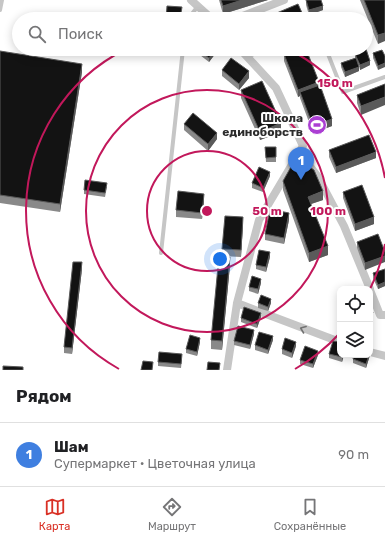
<!DOCTYPE html>
<html lang="ru">
<head>
<meta charset="utf-8">
<style>
	body { margin:0; font-family:Rubik,sans-serif; background:#f2f2f2; color:#202124 }
	.controls { position:absolute; right:12px; bottom:12px; display:grid; overflow:hidden; border-radius:8px; box-shadow:0 2px 10px #0003 }
	.controls button { width:36px; height:36px; display:grid; place-items:center; padding:0; border:0; border-bottom:1px solid #e0e0e0; background:#fff; color:#202124; font:20px sans-serif }
	.you { position:absolute; left:220px; top:259px; width:14px; height:14px; margin:-10px; border:3px solid #fff; border-radius:50%; background:#1a73e8; box-shadow:0 0 0 6px #1a73e833 }
	.badge { display:grid; place-items:center; width:26px; height:26px; border-radius:50%; background:#d93025; color:#fff; font-size:13px; font-weight:700 }
	.pin { position:absolute; translate:-50% -33px; filter:drop-shadow(0 1px 2px #0008) }
	.pin::after { content:''; position:absolute; top:21px; width:14px; height:12px; background:inherit; clip-path:polygon(0 0,100% 0,50% 100%) }
	.list { margin:0; padding:0; list-style:none }
	h2 { display:flex; justify-content:space-between; align-items:center; height:52px; margin:0; padding:0 16px; font-size:17px }
	h2 small { font-size:13px; font-weight:400; color:#757577 }
	.list li { display:grid; grid-template-columns:26px 1fr auto; gap:12px; align-items:center; box-sizing:border-box; height:64px; padding:0 16px; border-top:1px solid #e0e0e0 }
	.list b { display:block; font-size:15px; white-space:nowrap }
	.list p { margin:0; font-size:13px; white-space:nowrap; color:#757577 }
	.list em { font-size:13px; font-style:normal; color:#757577 }
	.icon { flex:none; width:22px; height:22px; fill:none; stroke:currentColor; stroke-width:2; stroke-linecap:round; stroke-linejoin:round }
	.map { position:relative; flex:none; width:385px; height:370px; overflow:hidden }
	.search { position:absolute; background:#fff; box-shadow:0 2px 10px #0003; left:12px; right:12px; top:12px; height:44px; display:flex; align-items:center; gap:10px; box-sizing:border-box; padding:0 14px; border-radius:22px; color:#757577; font-size:15px }
	.sheet { height:116px; background:#fff }
	nav { display:flex; justify-content:space-around; align-items:center; box-sizing:border-box; height:56px; border-top:1px solid #e0e0e0; background:#fff; font-size:11px; color:#757577 }
	nav a { display:grid; justify-items:center; gap:2px }
	nav .on { color:#d93025 }
	.map>svg:first-child { display:block }
</style>
</head>
<body>
<div class="map">
<svg width="385" height="370" viewBox="0 0 385 370">
	<rect width="100%" height="100%" fill="#fff"/>
	<g fill="none" stroke-linecap="round" stroke-linejoin="round">
		<!-- service -->
		<path stroke="#c6c6c6" stroke-width="4" d="M0,10L2,0
			M188,19L198,6
			M326,49L343,92L385,77
			M247,57L265,49
			M161,253L183,49"/>
		<!-- minor -->
		<path stroke="#c6c6c6" stroke-width="8" d="M191,0L212,19
			M235,19L284,0
			M299,152L318,177L344,226L370,289
			M370,290L380,315H385
			M237,303L340,342
			M370,352L385,356
			M227,370L237,303L259,220L303,146L276,88L240,49"/>
	</g>
	<!-- wall -->
	<path fill="#898989" d="M219,0H268L223,14Z
		M306,0L323,10L309,15L306,5Z
		M360,0H385L378,44Z
		M196,49H219L209,62L196,52Z
		M382,50L378,70L373,58V53Z
		M0,51L82,72L60,212L0,203Z
		M284,54L319,85L332,126L313,133L300,98V96L298,97L284,61Z
		M355,54L370,65L360,70L359,66V71L345,77L341,67V63L355,58Z
		M222,70L249,78L239,90L222,76Z
		M385,84L361,115L357,103V95Z
		M241,90L281,132L260,140L241,98Z
		M184,124L217,139L208,151L184,130Z
		M265,147H276V162H266Z
		M329,150L376,158L336,173L329,157Z
		M270,176L263,192L252,188V183Z
		M283,181L323,200L311,204L328,255L309,262L283,190Z
		M107,187L105,197L84,194V190Z
		M343,192L374,224L355,231L343,198Z
		M204,201L202,219L176,217V210Z
		M289,220L284,244L265,240V234Z
		M243,223L241,257L222,256V249Z
		M357,242L385,252L365,270L357,248Z
		M270,257L266,272L256,269V265Z
		M230,265L222,350L211,349V340Z
		M82,269L72,354L64,353V347Z
		M385,269V286L378,289L373,278V273Z
		M261,283L258,294L249,291V287Z
		M258,303H271L268,311L258,308Z
		M261,317L257,328L241,322V318Z
		M254,334L250,349L234,345V341Z
		M273,340L268,354L255,350V345Z
		M200,342L197,356L186,353V349Z
		M296,346L292,358L282,354V349Z
		M329,354L344,355L342,362L329,358Z
		M318,355L313,368L300,364V360Z
		M370,355L366,368L353,363V359Z
		M182,359L181,368L158,366V362Z"/>
	<!-- shaded-wall -->
	<path fill="#5a5a5a" d="M242,0H268L223,14V6Z
		M323,6V10L309,15V10Z
		M303,15V19H294Z
		M385,33V41L378,44V35Z
		M216,49H219L209,62V58Z
		M370,61V65L360,70V65Z
		M385,63V67L378,70V66Z
		M82,64V72L60,212V204Z
		M359,67V71L345,77V72Z
		M249,71V78L239,90V84Z
		M319,82V88L300,92V96L298,97V90Z
		M385,97V105L361,115V106Z
		M332,119V126L313,133V126Z
		M281,123V132L260,140V132Z
		M217,133V139L208,151V144Z
		M376,152V158L336,173V167Z
		M270,172V176L263,192V188Z
		M323,191V200L308,205V197Z
		M204,194V201L202,219V213Z
		M289,213V220L284,244V238Z
		M243,217V223L241,257V250Z
		M374,217V224L355,231V224Z
		M328,246V255L309,262V253Z
		M270,252V257L266,272V267Z
		M385,256V262L365,270V263Z
		M230,257V265L222,350V341Z
		M82,262V269L72,354V348Z
		M261,279V283L258,294V289Z
		M385,282V286L378,289V285Z
		M271,299V303L268,311V307Z
		M261,313V317L257,328V324Z
		M373,313V320L370,321V315Z
		M254,330V334L250,349V345Z
		M273,336V340L268,354V350Z
		M200,338V342L197,356V352Z
		M296,342V346L292,358V353Z
		M318,351V355L313,368V364Z
		M370,351V355L366,368V364L369,355H370Z
		M343,355H344L342,362V357Z"/>
	<!-- building -->
	<path fill="#131313" stroke="#5a5a5a" d="M221,0H242L223,6Z
		M306,0H321L323,6L309,10Z
		M364,0H385V33L378,35Z
		M298,4L303,15L294,19H273L272,15Z
		M167,6L182,7L180,19H166Z
		M198,49H216L209,58Z
		M297,49H306L319,82L298,90L284,54Z
		M366,49L370,61L360,65L355,54Z
		M382,50L385,56V63L378,66L373,53Z
		M0,51L82,64L60,204L0,195Z
		M231,58L249,71L239,84L222,70Z
		M356,58L359,67L345,72L341,63Z
		M262,81L281,123L260,132L241,90Z
		M385,84V97L361,106L357,95Z
		M320,85L332,119L313,126L300,92Z
		M193,113L217,133L208,144L184,124Z
		M369,135L376,152L336,167L329,150Z
		M265,147H276V157L266,158Z
		M296,158L314,170L323,191L308,197L328,246L309,253L283,181Z
		M259,167L270,172L263,188L252,183Z
		M85,180L107,183L105,193L84,190Z
		M362,185L374,217L355,224L343,192Z
		M178,191L204,194L202,213L176,210Z
		M270,209L289,213L284,238L265,234Z
		M225,216L243,217L241,250L222,249Z
		M378,234L385,252V256L365,263L357,242Z
		M259,250L270,252L266,267L256,265Z
		M219,256L230,257L222,341L211,340Z
		M73,262H82L72,348L64,347Z
		M385,269V282L378,285L373,273Z
		M252,276L261,279L258,289L249,287Z
		M261,295L271,299L268,307L258,303Z
		M370,306L373,313L370,315Z
		M244,307L261,313L257,324L241,318Z
		M238,326L254,330L250,345L234,341Z
		M259,332L273,336L268,350L255,345Z
		M190,335L200,338L197,352L186,349Z
		M285,338L296,342L292,353L282,349Z
		M333,341L340,342V355H343L342,357L329,354Z
		M305,346L318,351L313,364L300,360Z
		M159,352L182,354L181,364L158,362Z
		M354,355H369L366,364L353,359Z
		M143,361L153,362L152,370H141Z
		M208,362L220,363L219,370H207Z
		M3,366L23,367V370H3Z"/>
	<!-- one-way arrows -->
	<defs><path id="oneway-chevron" d="M-2-3.5L2.5 0L-2 3.5" fill="none" stroke-width="1.6" stroke-linecap="round" stroke-linejoin="round"/></defs>
	<use stroke="#717171" href="#oneway-chevron" transform="translate(303 329) rotate(-159)"/>
	<!-- distance rings -->
	<g fill="none" stroke="#c2185b" stroke-width="2">
		<circle cx="207" cy="211" r="60"/>
		<circle cx="207" cy="211" r="121"/>
		<path d="M385 244A181 181 0 0 1 370 289M339 334A181 181 0 0 1 295 369M119 369A181 181 0 0 1 126 49M288 49A181 181 0 0 1 385 178"/>
	</g>
	<!-- icons -->
	<defs>
		<g id="stadium-disc" transform="scale(1)"><circle r="9.5" fill="#ab3fd3" stroke="#fff"/><path d="M0-5a6.5 5 0 1 0 0 10a6.5 5 0 1 0 0-10ZM-3.5-1.8h7v3.6h-7Z" fill="#fff"/></g>
	</defs>
	<g fill-rule="evenodd">
		<use href="#stadium-disc" x="317" y="125"/>
	</g>
	<g text-anchor="middle" stroke-width="4" stroke-linejoin="round" paint-order="stroke">
		<!-- poi labels -->
		<g font-size="12" font-weight="bold" fill="#2c2c2c" stroke="#fff" text-anchor="end">
			<text x="303" y="122">Школа<tspan x="303" dy="14">единоборств</tspan></text>
		</g>
	</g>
	<circle cx="207" cy="211" r="6" fill="#c2185b" stroke="#fff" stroke-width="2"/>
	<g font-size="12" text-anchor="middle" font-weight="bold" fill="#c2185b" stroke="#fff" stroke-width="4" stroke-linejoin="round" paint-order="stroke">
		<text x="335" y="87">150 m</text>
		<text x="267" y="215">50 m</text>
		<text x="328" y="215">100 m</text>
	</g>
</svg>
<div class="controls">
<button><svg class="icon" aria-label="locate" viewBox="0 0 24 24"><circle cx="12" cy="12" r="6"/><path d="M12 2v4M12 18v4M2 12h4M18 12h4"/></svg></button>
<button><svg class="icon" aria-label="layers" viewBox="0 0 24 24"><path d="M12 4l9 5-9 5-9-5zM3 14l9 5 9-5"/></svg></button>
</div>
<div class="you"></div>
<div class="pin badge" style="left:301px;top:180px;background:#3f7fe0">1</div>
<div class="search"><svg class="icon" aria-label="search" viewBox="0 0 24 24"><circle cx="10" cy="10" r="6"/><path d="M15 15l6 6"/></svg>Поиск</div>
</div>
<section class="sheet">
<h2>Рядом<small></small></h2>
<ul class="list">
<li><span class="badge" style="background:#3f7fe0">1</span><div><b>Шам</b><p>Супермаркет · Цветочная улица</p></div><em>90 m</em></li>
</ul>
</section>
<nav>
<a class="on"><svg class="icon" aria-label="map" viewBox="0 0 24 24"><path d="M3 6l6-2 6 2 6-2v14l-6 2-6-2-6 2zM9 4v14M15 6v14"/></svg>Карта</a>
<a><svg class="icon" aria-label="directions" viewBox="0 0 24 24"><path d="M12 3l9 9-9 9-9-9zM9 14v-3h6M13 9l2 2-2 2"/></svg>Маршрут</a>
<a><svg class="icon" aria-label="saved" viewBox="0 0 24 24"><path d="M7 4h10v16l-5-4-5 4z"/></svg>Сохранённые</a>
</nav>
</body>
</html>
